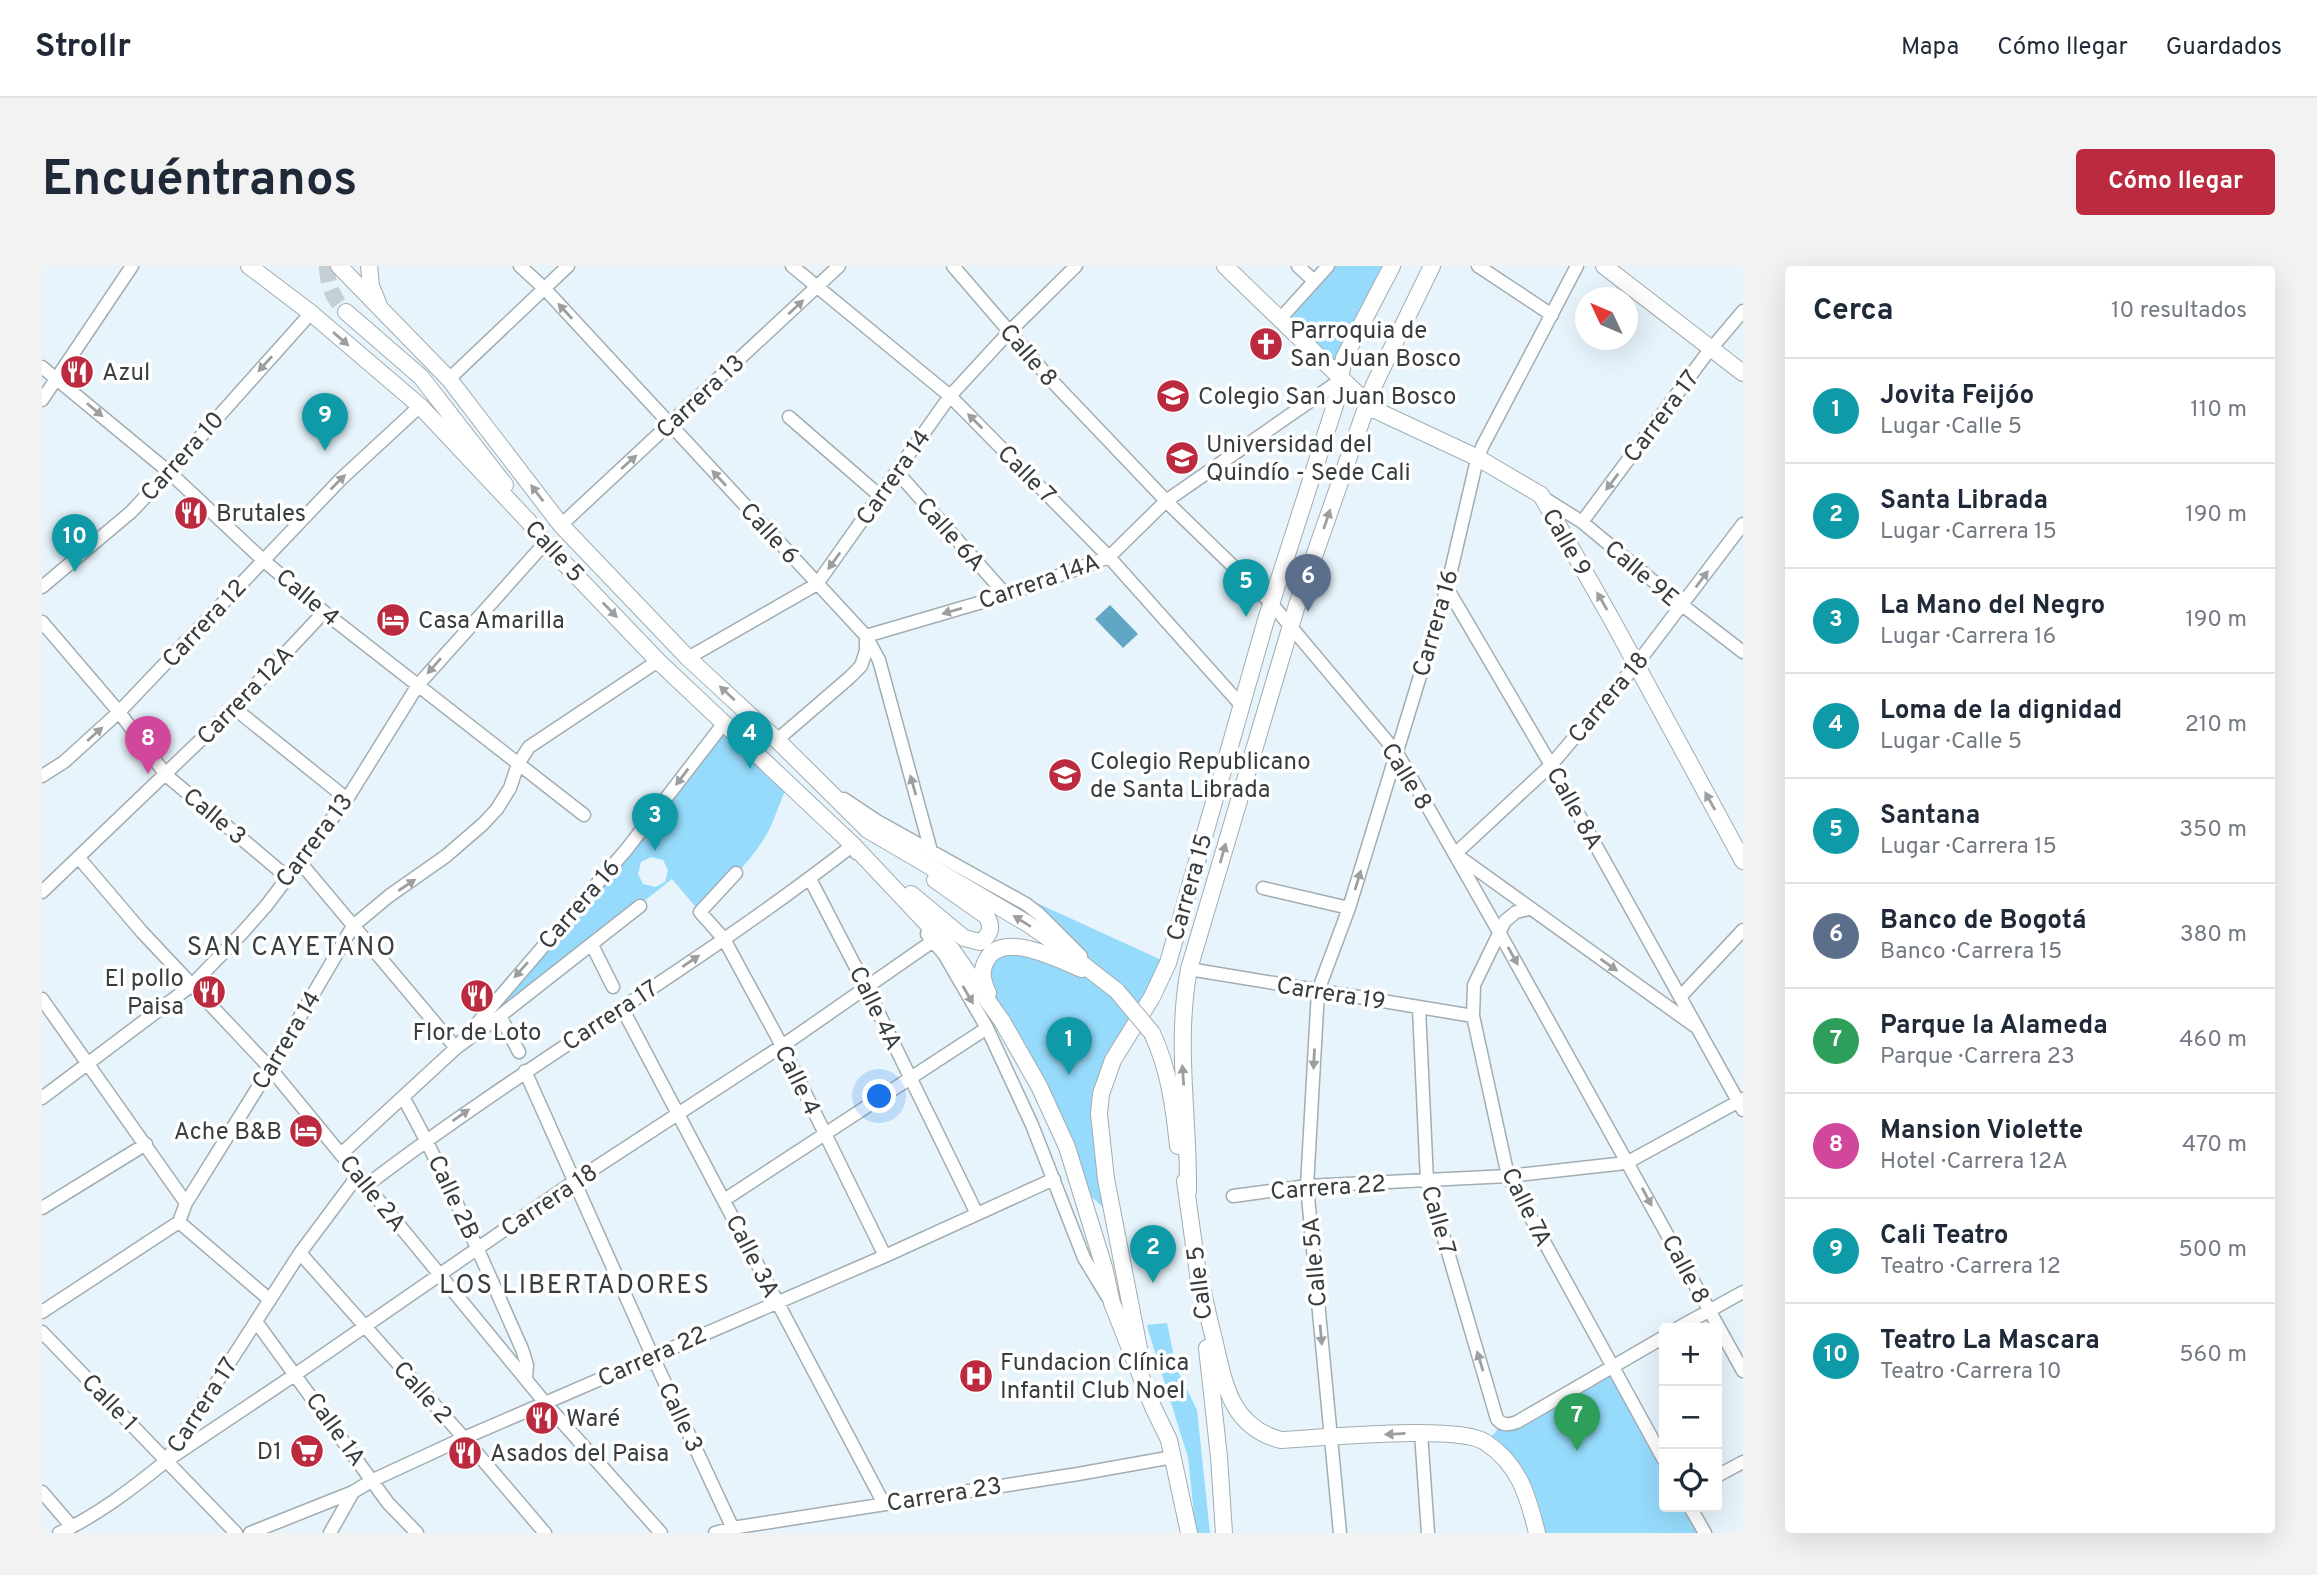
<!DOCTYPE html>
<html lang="es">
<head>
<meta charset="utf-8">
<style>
	body { margin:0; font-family:Overpass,sans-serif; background:#f2f2f3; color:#1f2937 }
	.controls { position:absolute; right:21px; bottom:21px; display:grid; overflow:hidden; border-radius:7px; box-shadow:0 7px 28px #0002 }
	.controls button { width:63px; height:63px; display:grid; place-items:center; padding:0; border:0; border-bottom:2px solid #e0e1e3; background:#fff; color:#1f2937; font:35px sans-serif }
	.compass { position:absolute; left:1533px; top:21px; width:63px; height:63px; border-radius:50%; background:#fff; box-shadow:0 7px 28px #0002; rotate:314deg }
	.you { position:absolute; left:838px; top:831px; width:24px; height:24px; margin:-18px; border:5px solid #fff; border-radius:50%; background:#1a73e8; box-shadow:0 0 0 10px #1a73e833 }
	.badge { display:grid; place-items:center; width:46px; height:46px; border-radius:50%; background:#bb2a3e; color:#fff; font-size:23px; font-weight:700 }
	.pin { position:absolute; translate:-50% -58px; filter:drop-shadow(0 2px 4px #0008) }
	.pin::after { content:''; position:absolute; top:37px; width:24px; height:21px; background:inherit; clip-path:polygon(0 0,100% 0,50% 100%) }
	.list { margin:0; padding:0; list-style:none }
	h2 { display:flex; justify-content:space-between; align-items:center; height:91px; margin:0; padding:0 28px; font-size:30px }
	h2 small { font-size:23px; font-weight:400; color:#747a83 }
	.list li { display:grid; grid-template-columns:46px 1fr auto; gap:21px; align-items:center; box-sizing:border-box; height:105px; padding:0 28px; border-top:2px solid #e0e1e3 }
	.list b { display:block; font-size:26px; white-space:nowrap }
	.list p { margin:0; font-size:23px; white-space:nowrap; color:#747a83 }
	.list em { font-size:23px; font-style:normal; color:#747a83 }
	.icon { flex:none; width:38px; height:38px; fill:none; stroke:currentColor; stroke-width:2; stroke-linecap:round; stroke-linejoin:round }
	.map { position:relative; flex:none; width:1701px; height:1267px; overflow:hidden; border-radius:7px }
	header { display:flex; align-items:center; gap:42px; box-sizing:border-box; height:98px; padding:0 35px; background:#fff; border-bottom:2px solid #e0e1e3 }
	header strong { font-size:33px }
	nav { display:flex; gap:38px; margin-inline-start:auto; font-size:24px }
	.intro { display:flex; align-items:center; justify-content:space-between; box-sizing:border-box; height:168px; padding:0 42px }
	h1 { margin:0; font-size:49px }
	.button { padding:18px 32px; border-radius:7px; background:#bb2a3e; color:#fff; font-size:24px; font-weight:700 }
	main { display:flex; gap:42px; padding:0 42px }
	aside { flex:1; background:#fff; border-radius:7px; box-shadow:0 7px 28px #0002 }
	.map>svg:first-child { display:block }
</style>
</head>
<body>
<header>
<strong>Strollr</strong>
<nav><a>Mapa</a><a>Cómo llegar</a><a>Guardados</a></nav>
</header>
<div class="intro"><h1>Encuéntranos</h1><a class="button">Cómo llegar</a></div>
<main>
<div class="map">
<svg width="1701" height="1267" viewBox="0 0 1701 1267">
	<rect width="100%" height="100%" fill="#e7f4fb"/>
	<!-- green -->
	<path fill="#96dbfc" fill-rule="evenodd" d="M1286,0H1350L1300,113L1238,53Z
		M682,457L747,517C739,532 735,547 728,562C712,594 682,620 658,646L630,613L458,750L445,743ZM609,591L621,594L626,604L623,616L613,621L601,618L596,608L599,596Z
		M995,637L1126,697L1064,811V913L1060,940L1039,922L960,755L941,704L960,682L1053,708L984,638Z
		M1125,1057L1134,1101L1155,1144L1168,1267H1154L1146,1191L1107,1067L1105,1059Z
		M1570,1102L1622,1194V1241H1648L1663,1267H1495L1485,1228L1444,1177L1460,1158Z"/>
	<!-- water -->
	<path fill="#62a6c6" d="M1068,339L1096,368L1081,382L1053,353Z"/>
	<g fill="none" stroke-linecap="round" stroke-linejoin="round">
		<!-- major-tunnel -->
		<path stroke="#c4cfd6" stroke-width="16" stroke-dasharray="16 8" stroke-linecap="butt" d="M285,0C285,18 291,33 304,46"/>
		<!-- minor casing -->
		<g stroke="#a1adb3" stroke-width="15">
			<path id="minor" d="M478,0L503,23L824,370L837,394L889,585
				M750,0L908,130L1067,291L1199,439
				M911,0L1009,114L1129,240L1229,337L1355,487L1457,666L1701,1105
				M1256,0L1272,15
				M1436,0L1510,49
				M1238,53L1286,0
				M0,101L127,206L221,294L282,346L542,549
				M407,113L526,0
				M0,134L90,0
				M747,151L838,230
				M855,206L964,329
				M1502,232L1540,256L1640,339L1701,386
				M1540,256L1663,90L1701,45
				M519,259L797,0
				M0,321L89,246L127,206L269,47
				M1405,322L1509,499L1701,844
				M0,356L77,446L124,509L245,611
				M824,370L964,329L1067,291L1124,235L1300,113
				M646,392L775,318L908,130L967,66L1034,0
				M192,442L305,533
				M735,474L807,412L819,400L824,385V370
				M0,510L22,496L77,446L299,213L378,140
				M802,533L835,555L984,638L997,648L1039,690
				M1413,588L1509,499L1594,399L1701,258
				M1416,590L1654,761
				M37,592L100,666L228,802L504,1138L619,1267
				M257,595L414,782
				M694,607L658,646L682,673L740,780L843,990
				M768,613L824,721L935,948
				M1221,622L1307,642
				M0,626L192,442L282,346
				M1487,643L1474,646L1463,655L1432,719L1431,750L1466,910L1622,1194
				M885,668L902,688L945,762L990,859L1042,992L1065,1030
				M550,679L571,721
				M1147,703L1431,750
				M1639,730L1701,664
				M0,733L144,937
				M580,742C666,908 754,1073 842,1238
				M1377,742L1385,915L1455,1153C1461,1160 1467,1159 1475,1156L1622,1071
				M458,750L477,786
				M414,782L584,584L682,457
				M483,805L610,1089L693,1267
				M361,831C406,912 442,998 480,1083L485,1099L484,1112
				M0,832L150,719L200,667L224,640L305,533L376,419L503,277
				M299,888L414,782L458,750L598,640
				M325,919C482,799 655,701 811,579L814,587
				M1191,930L1265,920L1466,910L1575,898L1586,896L1701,833
				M682,934L945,762
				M0,942L104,878
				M137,956L228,1034
				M258,987L422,1172L503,1267
				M0,1046L137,956L144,937L228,802L311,660L347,630L404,590L441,558L455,543L468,522L476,498L487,481L616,395
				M215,1057L346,1237L375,1267
				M1636,1062L1701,1026
				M0,1066L194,1267
				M1379,1167L1386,1267
				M124,1195L254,1108L533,915L740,780L891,675
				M1675,1210L1701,1196
				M0,1226L30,1261
				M1648,1241L1663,1267
				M17,1267C56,1249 91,1222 124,1195L258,987L317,908
				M208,1267L311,1226L331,1214L422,1172L843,990L1012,913
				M288,1267L311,1226
				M673,1267L690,1262L1036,1208L1131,1191
				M1298,1267L1265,920L1276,725L1307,642L1405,322L1433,202L1440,181L1535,0"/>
		</g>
		<!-- major casing -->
		<g stroke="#a1adb3" stroke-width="18">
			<path id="major" d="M207,0L269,47L378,140L487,256L503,277L616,395L811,579L910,684L960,755L997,820L1025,881L1062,1001L1070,1037L1111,1141L1127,1174L1147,1267
				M297,0L407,113L519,259L646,392L735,474L826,564L986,658L1016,679L1075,725
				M327,0L329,20L336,37
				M1183,0L1331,143L1436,192L1499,229L1570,354L1701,595
				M1562,0L1701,107
				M304,46L379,111L463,219
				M869,628L922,672L938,676C949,669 951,660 944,650L893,614
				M946,727C941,716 938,706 944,695C959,663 1017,694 1040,703
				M1110,767C1127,803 1132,841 1136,880
				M1143,915L1157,1015
				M1146,926C1147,852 1133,777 1147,703L1255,339L1332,119L1390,0
				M1156,1004C1161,1027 1166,1050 1172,1073C1182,1116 1188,1161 1239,1174C1279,1172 1415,1158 1443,1176C1477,1198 1486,1230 1495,1267
				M1165,1082L1177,1191L1182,1267
				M1100,1098L1064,913L1057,848L1059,828L1071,794L1110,731L1126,697L1224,354L1293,139L1302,92L1350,0"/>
		</g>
		<!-- minor -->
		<use href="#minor" stroke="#fff" stroke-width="12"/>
		<!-- major -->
		<use href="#major" stroke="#fff" stroke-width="16"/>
		<!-- major-bridge casing -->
		<g stroke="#a1adb3" stroke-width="18" stroke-linecap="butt">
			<path id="major-bridge" d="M1075,725L1110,767"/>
		</g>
		<!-- major-bridge -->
		<use href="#major-bridge" stroke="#fff" stroke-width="16"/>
	</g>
	<!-- one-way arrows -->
	<defs><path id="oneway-solid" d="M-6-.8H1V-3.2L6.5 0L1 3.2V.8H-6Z" transform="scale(1.75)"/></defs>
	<g fill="#9c9ea0">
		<use href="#oneway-solid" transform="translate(754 41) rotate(-43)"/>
		<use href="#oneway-solid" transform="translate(523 45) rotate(-133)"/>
		<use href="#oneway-solid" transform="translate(299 73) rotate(41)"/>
		<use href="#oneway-solid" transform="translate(223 98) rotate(132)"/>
		<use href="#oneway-solid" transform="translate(53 144) rotate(40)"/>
		<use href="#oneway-solid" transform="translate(933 155) rotate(-135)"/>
		<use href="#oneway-solid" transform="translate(587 196) rotate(-42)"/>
		<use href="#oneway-solid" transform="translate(677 212) rotate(-133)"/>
		<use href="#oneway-solid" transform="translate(296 216) rotate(-45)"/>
		<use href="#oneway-solid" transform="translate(1570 216) rotate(127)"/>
		<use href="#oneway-solid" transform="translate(495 227) rotate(-127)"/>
		<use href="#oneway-solid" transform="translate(1285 253) rotate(-71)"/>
		<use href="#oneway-solid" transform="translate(792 295) rotate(126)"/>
		<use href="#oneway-solid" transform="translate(1660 313) rotate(-53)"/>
		<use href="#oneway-solid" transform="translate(1560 335) rotate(-120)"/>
		<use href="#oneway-solid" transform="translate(568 344) rotate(46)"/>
		<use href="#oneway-solid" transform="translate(910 345) rotate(164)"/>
		<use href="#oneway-solid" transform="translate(392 400) rotate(131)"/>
		<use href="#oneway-solid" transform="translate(685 427) rotate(-137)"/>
		<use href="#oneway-solid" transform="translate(53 468) rotate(-42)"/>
		<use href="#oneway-solid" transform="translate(640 511) rotate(127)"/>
		<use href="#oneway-solid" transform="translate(871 519) rotate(-106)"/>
		<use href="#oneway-solid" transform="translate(1668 535) rotate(-119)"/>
		<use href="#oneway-solid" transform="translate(1181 587) rotate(-74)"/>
		<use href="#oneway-solid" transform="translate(1316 614) rotate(-73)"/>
		<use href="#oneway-solid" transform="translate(365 619) rotate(-34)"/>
		<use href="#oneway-solid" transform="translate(980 655) rotate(-148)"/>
		<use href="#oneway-solid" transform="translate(1471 690) rotate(61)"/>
		<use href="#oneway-solid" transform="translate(649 695) rotate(-34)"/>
		<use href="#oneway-solid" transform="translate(1567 699) rotate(35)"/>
		<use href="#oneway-solid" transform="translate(479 704) rotate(131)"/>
		<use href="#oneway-solid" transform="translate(926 729) rotate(60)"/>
		<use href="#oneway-solid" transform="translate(1272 793) rotate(93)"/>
		<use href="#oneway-solid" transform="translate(1141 809) rotate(-94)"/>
		<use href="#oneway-solid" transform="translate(419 849) rotate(-35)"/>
		<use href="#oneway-solid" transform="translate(1605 931) rotate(62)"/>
		<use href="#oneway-solid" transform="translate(1279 1069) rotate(85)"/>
		<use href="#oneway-solid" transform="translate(1438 1095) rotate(-107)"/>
		<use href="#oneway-solid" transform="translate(1353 1168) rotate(177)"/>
	</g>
	<!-- icons -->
	<defs>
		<g id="church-disc" transform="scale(1.75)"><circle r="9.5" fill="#bb2a3e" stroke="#fff"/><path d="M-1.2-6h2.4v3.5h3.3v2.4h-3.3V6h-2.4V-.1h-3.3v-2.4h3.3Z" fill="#fff"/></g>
		<g id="restaurant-disc" transform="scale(1.75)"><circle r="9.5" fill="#bb2a3e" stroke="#fff"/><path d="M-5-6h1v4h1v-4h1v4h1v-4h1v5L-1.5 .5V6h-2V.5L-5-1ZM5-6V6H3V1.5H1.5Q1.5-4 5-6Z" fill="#fff"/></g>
		<g id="school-disc" transform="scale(1.75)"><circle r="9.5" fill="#bb2a3e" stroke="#fff"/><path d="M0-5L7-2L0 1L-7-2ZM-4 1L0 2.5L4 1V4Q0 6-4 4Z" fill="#fff"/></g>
		<g id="university-disc" transform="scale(1.75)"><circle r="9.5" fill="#bb2a3e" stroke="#fff"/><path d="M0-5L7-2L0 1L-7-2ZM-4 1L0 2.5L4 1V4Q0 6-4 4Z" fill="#fff"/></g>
		<g id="hotel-disc" transform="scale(1.75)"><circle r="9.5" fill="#bb2a3e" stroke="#fff"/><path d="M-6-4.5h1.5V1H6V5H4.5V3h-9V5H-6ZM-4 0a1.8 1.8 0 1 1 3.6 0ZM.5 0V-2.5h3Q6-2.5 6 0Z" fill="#fff"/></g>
		<g id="hospital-disc" transform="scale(1.75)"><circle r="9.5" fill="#bb2a3e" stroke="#fff"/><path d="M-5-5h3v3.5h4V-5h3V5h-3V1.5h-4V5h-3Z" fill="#fff"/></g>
		<g id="supermarket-disc" transform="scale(1.75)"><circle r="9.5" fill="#bb2a3e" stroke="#fff"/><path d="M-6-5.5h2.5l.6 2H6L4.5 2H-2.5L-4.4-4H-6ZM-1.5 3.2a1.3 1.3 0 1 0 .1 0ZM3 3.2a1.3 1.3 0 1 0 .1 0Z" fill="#fff"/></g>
	</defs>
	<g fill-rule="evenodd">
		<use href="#church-disc" x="1224" y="78"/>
		<use href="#restaurant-disc" x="35" y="106"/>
		<use href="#school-disc" x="1131" y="130"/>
		<use href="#university-disc" x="1140" y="192"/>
		<use href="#restaurant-disc" x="149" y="247"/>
		<use href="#hotel-disc" x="351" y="354"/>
		<use href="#school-disc" x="1023" y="509"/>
		<use href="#restaurant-disc" x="167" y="726"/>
		<use href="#restaurant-disc" x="435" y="730"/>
		<use href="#hotel-disc" x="264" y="865"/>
		<use href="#hospital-disc" x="934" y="1110"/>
		<use href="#restaurant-disc" x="500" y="1152"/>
		<use href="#supermarket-disc" x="265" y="1185"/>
		<use href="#restaurant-disc" x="423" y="1187"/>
	</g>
	<g text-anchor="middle" stroke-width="7" stroke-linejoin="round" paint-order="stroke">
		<!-- poi labels -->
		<g font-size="24" fill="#383d40" stroke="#fff" text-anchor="start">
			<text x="1248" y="72">Parroquia de<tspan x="1248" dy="28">San Juan Bosco</tspan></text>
			<text x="60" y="114">Azul</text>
			<text x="1156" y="138">Colegio San Juan Bosco</text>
			<text x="1164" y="186">Universidad del<tspan x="1164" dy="28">Quindío - Sede Cali</tspan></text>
			<text x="174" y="255">Brutales</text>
			<text x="376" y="362">Casa Amarilla</text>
			<text x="1048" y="503">Colegio Republicano<tspan x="1048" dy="28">de Santa Librada</tspan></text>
			<text x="142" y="720" text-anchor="end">El pollo<tspan x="142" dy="28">Paisa</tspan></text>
			<text x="435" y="774" text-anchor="middle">Flor de Loto</text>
			<text x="240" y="873" text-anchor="end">Ache B&amp;B</text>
			<text x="958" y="1104">Fundacion Clínica<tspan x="958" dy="28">Infantil Club Noel</tspan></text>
			<text x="524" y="1160">Waré</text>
			<text x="240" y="1193" text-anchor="end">D1</text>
			<text x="448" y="1195">Asados del Paisa</text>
		</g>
		<!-- street labels -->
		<g font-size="24" fill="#383d40" stroke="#fff">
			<text transform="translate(987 89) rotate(49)" y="8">Calle 8</text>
			<text transform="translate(658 130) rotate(-43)" y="8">Carrera 13</text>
			<text transform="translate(1619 150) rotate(-53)" y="8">Carrera 17</text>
			<text transform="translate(140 190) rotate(-48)" y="8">Carrera 10</text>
			<text transform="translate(985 208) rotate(45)" y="8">Calle 7</text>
			<text transform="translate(851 211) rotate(-55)" y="8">Carrera 14</text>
			<text transform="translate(728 267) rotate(47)" y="8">Calle 6</text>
			<text transform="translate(909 268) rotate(48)" y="8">Calle 6A</text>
			<text transform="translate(1525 276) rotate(60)" y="8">Calle 9</text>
			<text transform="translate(513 285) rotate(47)" y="8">Calle 5</text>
			<text transform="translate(1600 307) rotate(40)" y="8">Calle 9E</text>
			<text transform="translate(997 315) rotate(-19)" y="8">Carrera 14A</text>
			<text transform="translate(266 331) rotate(40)" y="8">Calle 4</text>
			<text transform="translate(162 357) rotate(-47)" y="8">Carrera 12</text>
			<text transform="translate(1393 357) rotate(-74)" y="8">Carrera 16</text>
			<text transform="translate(203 429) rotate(-46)" y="8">Carrera 12A</text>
			<text transform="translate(1566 431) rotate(-50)" y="8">Carrera 18</text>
			<text transform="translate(1365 510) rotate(58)" y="8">Calle 8</text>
			<text transform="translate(1533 542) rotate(61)" y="8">Calle 8A</text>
			<text transform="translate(173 550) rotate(40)" y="8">Calle 3</text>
			<text transform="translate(272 574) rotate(-53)" y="8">Carrera 13</text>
			<text transform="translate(1147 621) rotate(-74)" y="8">Carrera 15</text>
			<text transform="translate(537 638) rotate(-49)" y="8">Carrera 16</text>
			<text transform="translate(1289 727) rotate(9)" y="8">Carrera 19</text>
			<text transform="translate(834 742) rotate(64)" y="8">Calle 4A</text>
			<text transform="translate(568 749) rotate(-33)" y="8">Carrera 17</text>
			<text transform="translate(244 774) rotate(-59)" y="8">Carrera 14</text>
			<text transform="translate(756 814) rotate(64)" y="8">Calle 4</text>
			<text transform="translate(1286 921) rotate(-4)" y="8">Carrera 22</text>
			<text transform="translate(331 927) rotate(51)" y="8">Calle 2A</text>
			<text transform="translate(412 931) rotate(65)" y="8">Calle 2B</text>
			<text transform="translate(507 934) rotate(-34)" y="8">Carrera 18</text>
			<text transform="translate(1485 941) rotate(64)" y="8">Calle 7A</text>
			<text transform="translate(1397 954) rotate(74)" y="8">Calle 7</text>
			<text transform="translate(711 990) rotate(63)" y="8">Calle 3A</text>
			<text transform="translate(1272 996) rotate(-95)" y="8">Calle 5A</text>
			<text transform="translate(1644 1003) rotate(62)" y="8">Calle 8</text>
			<text transform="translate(1157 1017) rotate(-97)" y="8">Calle 5</text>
			<text transform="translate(610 1090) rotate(-24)" y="8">Carrera 22</text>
			<text transform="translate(381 1126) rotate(48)" y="8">Calle 2</text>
			<text transform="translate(68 1136) rotate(46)" y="8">Calle 1</text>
			<text transform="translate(160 1139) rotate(-57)" y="8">Carrera 17</text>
			<text transform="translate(639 1151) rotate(65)" y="8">Calle 3</text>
			<text transform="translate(294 1163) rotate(54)" y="8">Calle 1A</text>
			<text transform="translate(902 1228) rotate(-9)" y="8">Carrera 23</text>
		</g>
		<!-- neighbourhood labels -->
		<g font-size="26" letter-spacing="2" fill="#383d40" stroke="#fff">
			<text x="250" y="689">SAN CAYETANO</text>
			<text x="533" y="1027">LOS LIBERTADORES</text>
		</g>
	</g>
</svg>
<div class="controls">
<button>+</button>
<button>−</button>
<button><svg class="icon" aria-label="locate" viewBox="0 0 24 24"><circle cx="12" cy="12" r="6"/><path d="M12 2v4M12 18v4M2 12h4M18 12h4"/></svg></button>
</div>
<svg class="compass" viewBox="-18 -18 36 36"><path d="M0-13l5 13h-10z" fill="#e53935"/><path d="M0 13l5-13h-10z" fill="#747a83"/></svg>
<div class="you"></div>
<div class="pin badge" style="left:1027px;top:809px;background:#0f9aa8">1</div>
<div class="pin badge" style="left:1111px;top:1017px;background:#0f9aa8">2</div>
<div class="pin badge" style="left:613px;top:585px;background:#0f9aa8">3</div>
<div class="pin badge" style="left:708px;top:503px;background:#0f9aa8">4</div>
<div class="pin badge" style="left:1204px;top:351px;background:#0f9aa8">5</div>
<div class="pin badge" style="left:1266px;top:346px;background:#5c6f8a">6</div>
<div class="pin badge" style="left:1535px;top:1185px;background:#2e9e5b">7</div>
<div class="pin badge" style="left:106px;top:508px;background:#d1479c">8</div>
<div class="pin badge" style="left:283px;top:185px;background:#0f9aa8">9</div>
<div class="pin badge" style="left:33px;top:306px;background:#0f9aa8">10</div>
</div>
<aside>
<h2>Cerca<small>10 resultados</small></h2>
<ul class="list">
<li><span class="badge" style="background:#0f9aa8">1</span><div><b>Jovita Feijóo</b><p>Lugar · Calle 5</p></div><em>110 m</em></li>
<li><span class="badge" style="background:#0f9aa8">2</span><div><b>Santa Librada</b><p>Lugar · Carrera 15</p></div><em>190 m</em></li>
<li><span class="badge" style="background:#0f9aa8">3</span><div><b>La Mano del Negro</b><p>Lugar · Carrera 16</p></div><em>190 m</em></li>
<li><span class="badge" style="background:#0f9aa8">4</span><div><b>Loma de la dignidad</b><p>Lugar · Calle 5</p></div><em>210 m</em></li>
<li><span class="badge" style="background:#0f9aa8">5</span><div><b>Santana</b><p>Lugar · Carrera 15</p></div><em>350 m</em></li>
<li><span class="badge" style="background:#5c6f8a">6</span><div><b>Banco de Bogotá</b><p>Banco · Carrera 15</p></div><em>380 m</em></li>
<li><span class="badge" style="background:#2e9e5b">7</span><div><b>Parque la Alameda</b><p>Parque · Carrera 23</p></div><em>460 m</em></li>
<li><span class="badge" style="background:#d1479c">8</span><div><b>Mansion Violette</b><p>Hotel · Carrera 12A</p></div><em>470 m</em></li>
<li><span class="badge" style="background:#0f9aa8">9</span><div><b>Cali Teatro</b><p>Teatro · Carrera 12</p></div><em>500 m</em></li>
<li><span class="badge" style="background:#0f9aa8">10</span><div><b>Teatro La Mascara</b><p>Teatro · Carrera 10</p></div><em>560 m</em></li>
</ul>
</aside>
</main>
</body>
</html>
